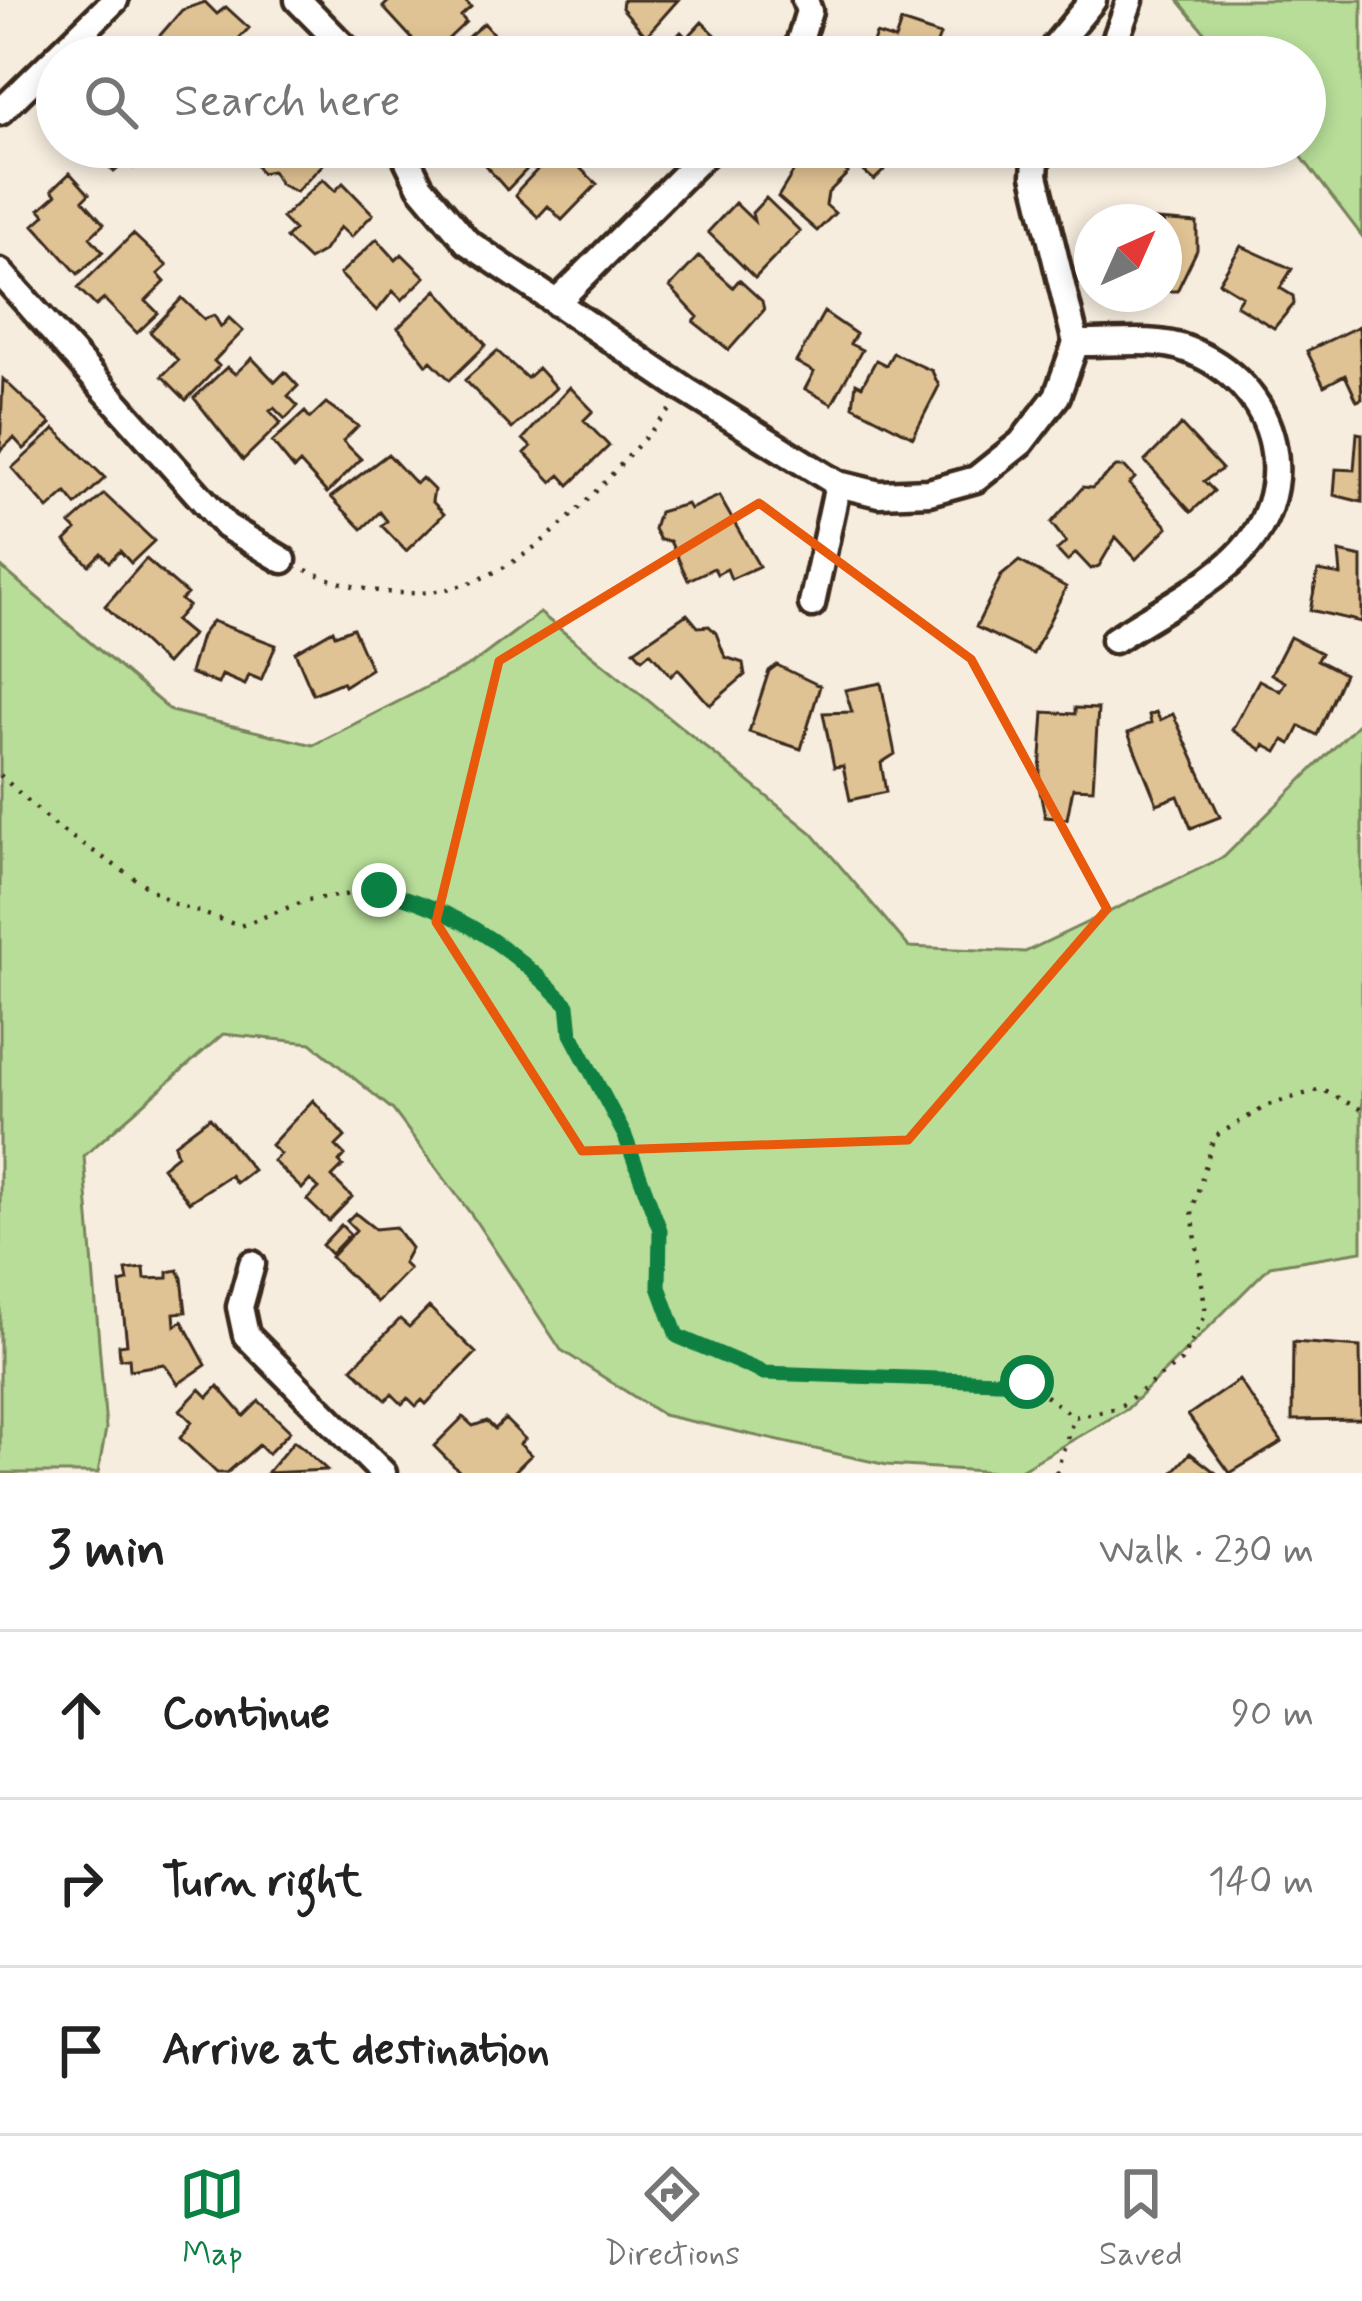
<!DOCTYPE html>
<html lang="en">
<head>
<meta charset="utf-8">
<style>
	body { margin:0; font-family:Mynerve,sans-serif; background:#f2f2f2; color:#222 }
	.compass { position:absolute; left:1074px; top:204px; width:108px; height:108px; border-radius:50%; background:#fff; box-shadow:0 6px 18px #0003; rotate:45deg }
	.stop { position:absolute; width:36px; height:36px; margin:-27px; border:9px solid #0b8043; border-radius:50%; background:#fff }
	.stop.end { background:#0b8043; border-color:#fff; box-shadow:0 3px 12px #0008 }
	.list { margin:0; padding:0; list-style:none }
	h2 { display:flex; justify-content:space-between; align-items:center; height:156px; margin:0; padding:0 48px; font-size:51px }
	h2 small { font-size:39px; font-weight:400; color:#767676 }
	.list li { display:grid; grid-template-columns:78px 1fr auto; gap:36px; align-items:center; box-sizing:border-box; height:168px; padding:0 48px; border-top:3px solid #e0e0e0 }
	.list b { display:block; font-size:45px; white-space:nowrap }
	.list em { font-size:39px; font-style:normal; color:#767676 }
	.icon { flex:none; width:66px; height:66px; fill:none; stroke:currentColor; stroke-width:2; stroke-linecap:round; stroke-linejoin:round }
	.map { position:relative; flex:none; width:1362px; height:1473px; overflow:hidden }
	.search { position:absolute; background:#fff; box-shadow:0 6px 18px #0003; left:36px; right:36px; top:36px; height:132px; display:flex; align-items:center; gap:30px; box-sizing:border-box; padding:0 42px; border-radius:66px; color:#767676; font-size:45px }
	.sheet { height:660px; background:#fff }
	nav { display:flex; justify-content:space-around; align-items:center; box-sizing:border-box; height:168px; border-top:3px solid #e0e0e0; background:#fff; font-size:33px; color:#767676 }
	nav a { display:grid; justify-items:center; gap:6px }
	nav .on { color:#0b8043 }
	.map>svg:first-child { display:block }
</style>
</head>
<body>
<div class="map">
<svg width="1362" height="1473" viewBox="0 0 1362 1473">
	<rect width="100%" height="100%" fill="#f6eddf"/>
	<filter id="ink" filterUnits="userSpaceOnUse"><feTurbulence type="fractalNoise" baseFrequency=".00833" numOctaves="2"/><feDisplacementMap in="SourceGraphic" scale="24" xChannelSelector="R" yChannelSelector="G"/><feConvolveMatrix kernelMatrix="1 2 1 2 8 2 1 2 1" color-interpolation-filters="sRGB"/></filter>
	<g filter="url(#ink)">
		<!-- green -->
		<path fill="#b7dd98" stroke="#79845b" stroke-width="3" d="M1178,0H1362V236L1294,147H1305V57H1225Z
			M0,566L171,711L313,745L472,664L540,613L812,833L909,947L1025,952L1224,857L1362,720V1251L1270,1266L1127,1409L1015,1473L887,1465L663,1415L561,1350L471,1214L393,1110L311,1043L223,1034L84,1156L106,1429L98,1473H0Z"/>
		<!-- building -->
		<path fill="#e0c394" stroke="#3b2a1e" stroke-width="3" d="M390,0H464L471,7L461,16L466,22L429,57L383,7Z
			M623,0H678L646,36L622,8Z
			M205,2L217,14L226,7L249,28L221,57L142,56L182,10Z
			M702,22L727,46L723,57H658L681,32L687,38Z
			M901,22L940,35L936,46L960,57H868L876,34L895,40Z
			M484,23L513,57H447L470,35Z
			M79,147H143L147,156L134,168L127,161L114,172L96,152L89,159Z
			M245,147H338L339,148L296,192L280,184L272,171L261,173Z
			M469,147H539L522,158L530,166L507,190Z
			M575,147L585,165L581,169L597,184L562,220L548,206L538,217L516,196L519,189L558,148Z
			M797,147H820L848,173L828,193L826,205L835,213L817,231L778,197L795,169L787,161Z
			M835,147H908L874,180Z
			M70,173L89,194L83,200L104,224L90,237L103,252L78,274L34,225L45,215L40,209L56,195L52,190Z
			M323,179L335,191L343,183L373,214L351,237L340,227L323,252L309,260L286,238L294,230L282,218Z
			M766,198L800,231L755,278L708,232L735,203L754,221L752,213Z
			M1130,218L1197,223V250L1177,291H1164V222Z
			M133,234L167,266L158,274L165,282L146,301L158,313L137,333L104,299L96,306L78,288Z
			M377,239L396,260L402,254L425,277L402,300L393,291L377,311L340,274Z
			M1241,246L1292,269L1280,288L1293,296L1294,304L1274,328L1236,305L1242,296L1219,282Z
			M699,256L733,287L739,280L762,301L764,310L729,350L694,322L698,317L670,287Z
			M437,290L486,345L450,380L431,361L427,365L398,328Z
			M182,298L204,319L214,315L221,327L229,318L243,331L214,361L219,366L186,400L162,376L178,360L150,332Z
			M824,312L856,334L850,344L862,350L832,404L805,389L814,372L796,362Z
			M1359,326L1362,399L1357,401L1345,375L1324,386L1307,351Z
			M497,351L527,378L538,368L556,388L512,429L465,380Z
			M893,353L932,371L939,386L913,437L853,406L856,383L862,386L876,360L886,365Z
			M252,358L275,382L285,372L298,386L288,396L298,406L285,419L274,408L270,411L281,423L243,460L194,398L227,367L235,374Z
			M3,379L51,424L24,449L14,438L0,451Z
			M570,387L593,411L584,420L609,446L569,485L560,475L552,482L525,453L531,447L523,439Z
			M326,403L358,426L343,441L361,459L327,493L300,463L294,469L272,442L305,412L310,418Z
			M1181,425L1222,469L1204,481L1214,491L1191,512L1145,461Z
			M55,429L105,478L76,505L66,493L48,509L12,468Z
			M1357,433L1362,434V502L1334,495L1336,469L1354,470Z
			M388,454L416,484L422,478L434,490L432,501L444,514L406,551L382,526L387,521L380,512L362,529L331,497Z
			M1116,467H1125L1135,478L1129,484L1168,527L1136,559L1116,537L1099,566L1091,569L1076,553L1067,561L1057,550L1066,542L1051,523L1083,487L1092,488Z
			M104,494L154,541L131,563L120,551L109,562L101,553L89,565L65,541L76,530L70,524Z
			M719,496L759,566L731,579L727,569L717,574L714,568L688,580L670,541L660,540L654,529L659,512L687,504L690,509Z
			M1339,552L1362,557V622L1310,610L1318,571L1341,575Z
			M146,559L187,594L181,600L188,606L175,621L192,635L166,664L105,606Z
			M1019,561L1066,587L1033,654L976,627L1001,576Z
			M687,614L698,627L709,626L716,633L725,657L743,663L745,675L710,705L678,669L671,676L650,652L642,659L634,650Z
			M212,621L276,645L261,680L249,675L245,685L222,675L218,684L190,673L201,636Z
			M353,628L371,669L344,686L342,682L313,694L295,652L333,630L335,635Z
			M1290,637L1321,653L1317,660L1344,674L1317,735L1300,726L1291,744L1284,740L1277,752L1264,745L1262,750L1232,730L1259,680L1280,691L1285,682L1271,674Z
			M777,665L820,686L801,749L749,732L769,671Z
			M881,683L895,754L881,763L886,792L850,800L843,766L834,767L823,713L852,712L845,690Z
			M1075,708L1098,709L1093,789L1073,788L1067,819L1045,817L1039,786L1044,712L1075,714Z
			M1156,712L1160,720L1173,714L1220,817L1191,828L1178,796L1157,804L1128,733L1151,723L1149,715Z
			M313,1100L345,1137L336,1146L345,1155L339,1162L343,1166L332,1177L352,1197L329,1221L307,1200L319,1188L310,1180L302,1189L273,1161L280,1154L271,1145Z
			M210,1117L253,1170L236,1183L230,1175L189,1202L162,1167L177,1155L174,1144Z
			M355,1213L375,1229L395,1227L411,1248L403,1263L409,1269L377,1302L331,1257L356,1230L347,1221Z
			M341,1225L350,1234L331,1254L322,1245Z
			M144,1268L145,1279L168,1278V1272L178,1270L182,1278L186,1312L174,1313L175,1326L182,1321L206,1365L178,1384L164,1364L130,1370L129,1358L120,1359L119,1345L127,1344L120,1283L128,1281L126,1270Z
			M429,1307L476,1353L426,1404L422,1400L416,1406L408,1398L402,1404L392,1394L386,1400L352,1368L400,1319L409,1327Z
			M1293,1342L1360,1347L1361,1419L1292,1420Z
			M1239,1380L1282,1442L1230,1473L1188,1415Z
			M218,1386L244,1416L259,1401L290,1431L268,1454L259,1445L227,1473H217L180,1438L192,1422L180,1410L200,1389L208,1397Z
			M463,1417L473,1426L487,1421L495,1429L505,1419L525,1439L520,1444L531,1455L513,1473H461L434,1446Z
			M294,1441L303,1448L327,1470L267,1473Z
			M1190,1453L1216,1473H1172Z"/>
		<g fill="none" stroke-linecap="round" stroke-linejoin="round">
			<!-- street casing -->
			<g stroke="#3b2a1e" stroke-width="33">
				<path id="street" d="M298,0L354,57
					M795,57L809,11L805,0
					M1046,57L1093,0
					M1109,57L1130,0
					M0,112L115,0
					M401,147L420,186L467,242L687,391L838,484L879,494L929,492L976,479L1021,443L1057,396L1076,343L1035,175L1037,147
					M0,272L226,526L283,560
					M556,303L712,147
					M1076,343C1109,344 1156,337 1186,349C1280,383 1308,495 1230,563C1196,593 1152,615 1114,640
					M812,604L838,484
					M252,1264L240,1307L246,1335L383,1473"/>
			</g>
			<!-- path -->
			<path stroke="#3b2a1e" stroke-width="4.5" stroke-dasharray="3 9" stroke-linecap="butt" d="M306,570C482,645 565,524 671,409
				M0,775L55,826L172,903L240,926L308,900L379,890L435,904L541,977L569,1005L571,1034L624,1136L660,1230L659,1287L677,1336L763,1373L1027,1382L1074,1417
				M1056,1473L1074,1417L1118,1408L1181,1361L1206,1314L1192,1211L1214,1137L1268,1105L1321,1089L1362,1110"/>
			<!-- street -->
			<use href="#street" stroke="#fff" stroke-width="24"/>
		</g>
	</g>
	<g fill="none" stroke-linecap="round" stroke-linejoin="round" filter="url(#ink)">
		<!-- route -->
		<path stroke="#0b8043" stroke-width="15" d="M379,890C458,910 511,947 568,1005L571,1034L625,1136L660,1230L659,1287L677,1336L764,1373L1027,1382"/>
	</g>
	<!-- marked area -->
	<path fill="none" stroke="#e8590c" stroke-width="9" stroke-linejoin="round" d="M759,503L971,659L1107,909L908,1140L582,1151L436,922L499,661Z"/>
</svg>
<svg class="compass" viewBox="-18 -18 36 36"><path d="M0-13l5 13h-10z" fill="#e53935"/><path d="M0 13l5-13h-10z" fill="#767676"/></svg>
<div class="stop" style="left:1027px;top:1382px"></div>
<div class="stop end" style="left:379px;top:890px"></div>
<div class="search"><svg class="icon" aria-label="search" viewBox="0 0 24 24"><circle cx="10" cy="10" r="6"/><path d="M15 15l6 6"/></svg>Search here</div>
</div>
<section class="sheet">
<h2>3 min<small>Walk · 230 m</small></h2>
<ul class="list">
<li><svg class="icon" aria-label="ahead" viewBox="0 0 24 24"><path d="M12 20V5M6 11l6-6 6 6"/></svg><div><b>Continue</b></div><em>90 m</em></li>
<li><svg class="icon" aria-label="right" viewBox="0 0 24 24"><path d="M7 20v-9h11M14 6l5 5-5 5"/></svg><div><b>Turn right</b></div><em>140 m</em></li>
<li><svg class="icon" aria-label="arrive" viewBox="0 0 24 24"><path d="M6 21V4h12l-3 4 3 4H6"/></svg><div><b>Arrive at destination</b></div></li>
</ul>
</section>
<nav>
<a class="on"><svg class="icon" aria-label="map" viewBox="0 0 24 24"><path d="M3 6l6-2 6 2 6-2v14l-6 2-6-2-6 2zM9 4v14M15 6v14"/></svg>Map</a>
<a><svg class="icon" aria-label="directions" viewBox="0 0 24 24"><path d="M12 3l9 9-9 9-9-9zM9 14v-3h6M13 9l2 2-2 2"/></svg>Directions</a>
<a><svg class="icon" aria-label="saved" viewBox="0 0 24 24"><path d="M7 4h10v16l-5-4-5 4z"/></svg>Saved</a>
</nav>
</body>
</html>
